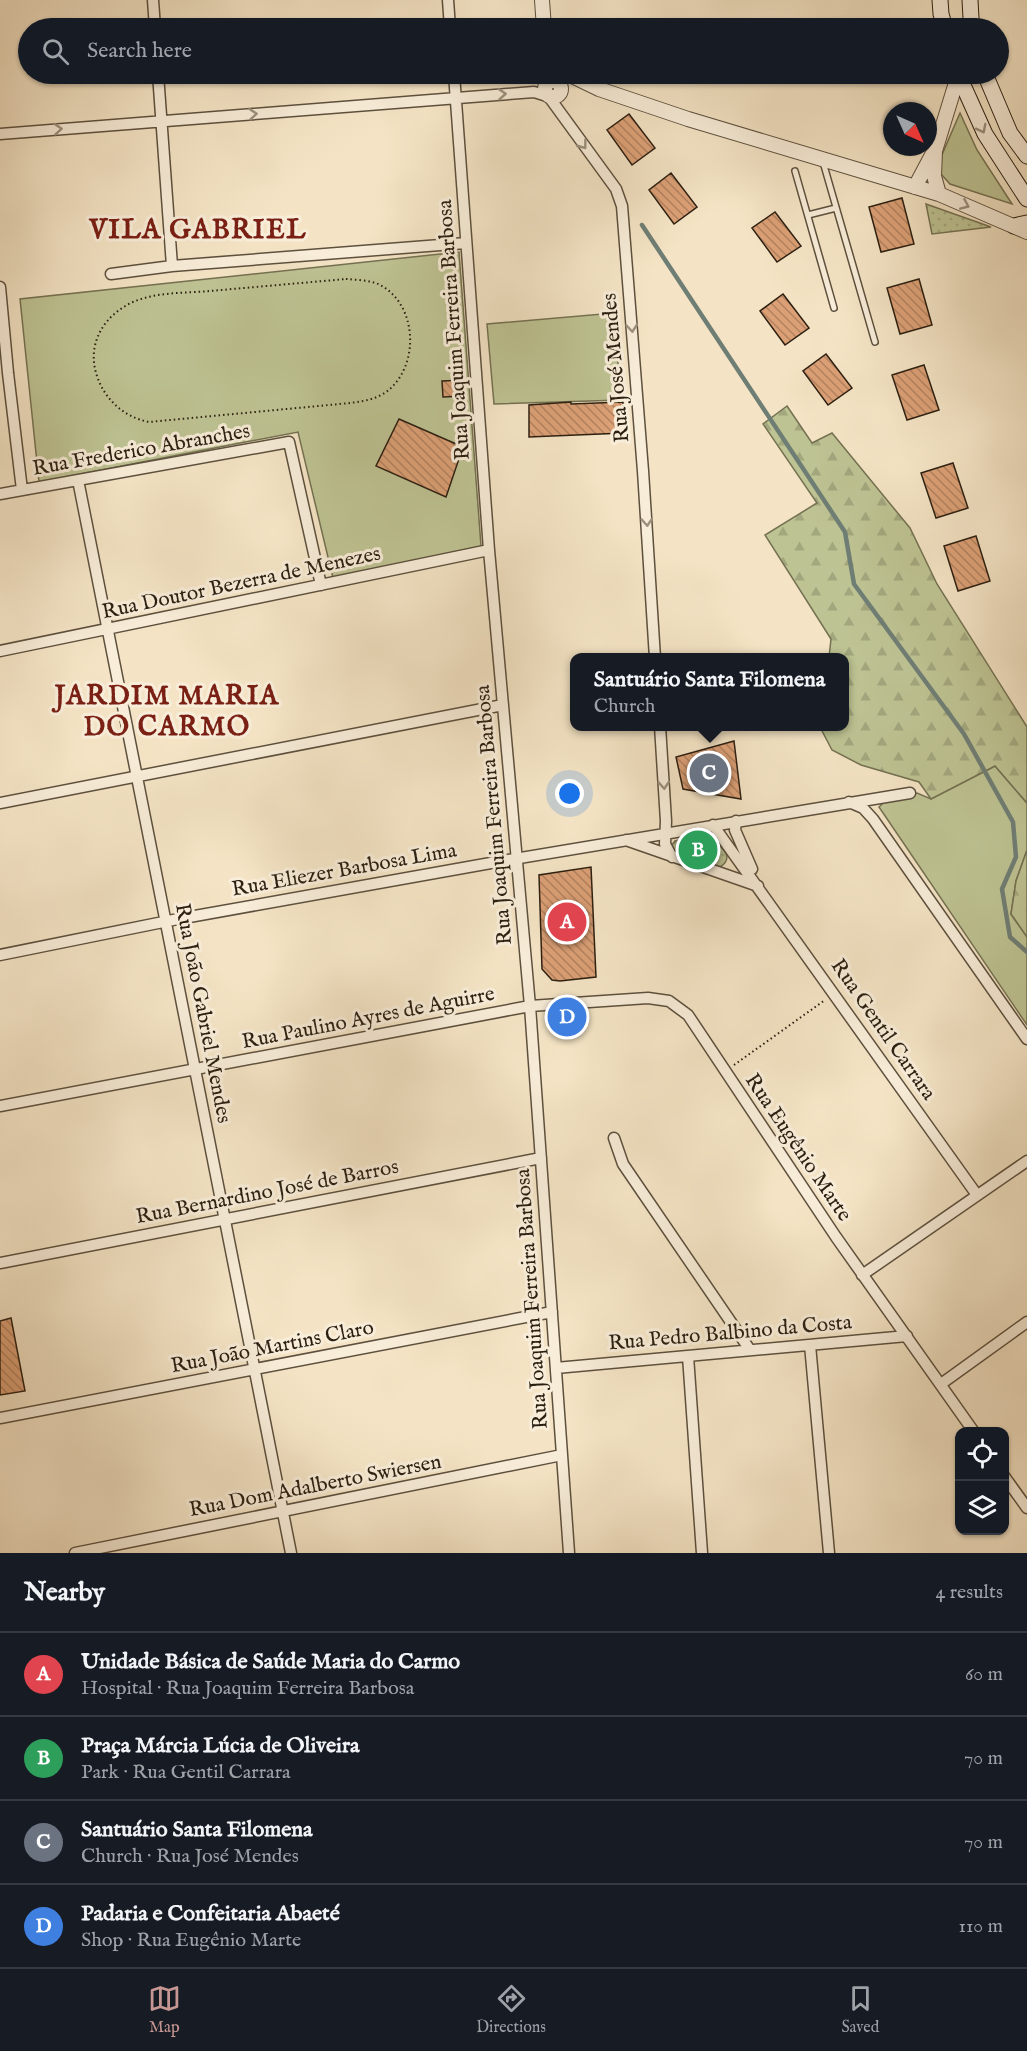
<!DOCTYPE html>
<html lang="en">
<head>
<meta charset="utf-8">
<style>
	body { margin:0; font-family:"IM FELL English",serif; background:#20242c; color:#f1f3f6 }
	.controls { position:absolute; right:18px; bottom:18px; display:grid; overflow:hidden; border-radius:12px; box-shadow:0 2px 4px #0004 }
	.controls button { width:54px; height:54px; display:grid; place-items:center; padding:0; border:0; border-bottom:2px solid #363941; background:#171b24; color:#f1f3f6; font:30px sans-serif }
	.compass { position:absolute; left:883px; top:102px; width:54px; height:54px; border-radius:50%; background:#171b24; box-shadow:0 2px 4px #0004; rotate:135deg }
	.you { position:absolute; left:570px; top:794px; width:21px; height:21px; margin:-15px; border:4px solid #fff; border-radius:50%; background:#1a73e8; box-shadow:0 0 0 9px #1a73e833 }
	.badge { display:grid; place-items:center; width:39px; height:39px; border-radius:50%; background:#c59692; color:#fff; font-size:20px; font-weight:700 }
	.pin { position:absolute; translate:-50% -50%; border:3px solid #fff; box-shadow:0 2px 6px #0006 }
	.popup { position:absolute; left:570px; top:653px; width:279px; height:78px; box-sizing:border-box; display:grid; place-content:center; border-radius:12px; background:#171b24; filter:drop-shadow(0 2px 4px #0005); font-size:20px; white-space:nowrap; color:#9ea1a6 }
	.popup b { font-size:22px; color:#f1f3f6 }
	.popup::after { content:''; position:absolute; left:50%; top:100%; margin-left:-12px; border:12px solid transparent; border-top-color:#171b24 }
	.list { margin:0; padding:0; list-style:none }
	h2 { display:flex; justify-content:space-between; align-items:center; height:78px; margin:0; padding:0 24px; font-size:26px }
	h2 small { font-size:20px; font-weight:400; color:#9ea1a6 }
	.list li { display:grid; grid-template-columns:39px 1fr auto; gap:18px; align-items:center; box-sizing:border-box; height:84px; padding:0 24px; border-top:2px solid #363941 }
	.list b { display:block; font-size:22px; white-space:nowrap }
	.list p { margin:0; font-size:20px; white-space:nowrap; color:#9ea1a6 }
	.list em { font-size:20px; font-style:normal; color:#9ea1a6 }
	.icon { flex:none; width:33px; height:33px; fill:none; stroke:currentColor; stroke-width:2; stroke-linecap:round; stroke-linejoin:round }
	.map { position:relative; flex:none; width:1027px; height:1553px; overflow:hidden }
	.search { position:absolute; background:#171b24; box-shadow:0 2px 4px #0004; left:18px; right:18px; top:18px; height:66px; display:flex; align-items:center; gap:15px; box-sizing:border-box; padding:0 21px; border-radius:33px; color:#9ea1a6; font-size:22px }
	.sheet { height:414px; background:#171b24 }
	nav { display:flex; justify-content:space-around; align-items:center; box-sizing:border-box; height:84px; border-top:2px solid #363941; background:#171b24; font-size:16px; color:#9ea1a6 }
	nav a { display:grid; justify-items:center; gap:3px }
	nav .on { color:#c59692 }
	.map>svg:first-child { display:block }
</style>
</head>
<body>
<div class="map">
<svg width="1027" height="1553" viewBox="0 0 1027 1553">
	<defs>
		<pattern id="forest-firs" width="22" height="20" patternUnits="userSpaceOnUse" patternTransform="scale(1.5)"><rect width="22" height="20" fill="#bec393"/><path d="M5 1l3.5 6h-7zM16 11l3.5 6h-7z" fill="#a3a77e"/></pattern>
		<pattern id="park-dots" width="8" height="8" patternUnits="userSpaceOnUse" patternTransform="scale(1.5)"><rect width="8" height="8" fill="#bec393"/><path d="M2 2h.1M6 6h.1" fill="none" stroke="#a3a77e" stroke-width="1.8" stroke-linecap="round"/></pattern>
		<pattern id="building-back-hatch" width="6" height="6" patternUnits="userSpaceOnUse" patternTransform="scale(1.5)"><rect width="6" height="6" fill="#dca076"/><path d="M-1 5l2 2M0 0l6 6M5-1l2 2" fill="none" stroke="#b3825f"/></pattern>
	</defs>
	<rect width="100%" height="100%" fill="#f4e4c5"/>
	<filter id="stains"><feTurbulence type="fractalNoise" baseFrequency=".00333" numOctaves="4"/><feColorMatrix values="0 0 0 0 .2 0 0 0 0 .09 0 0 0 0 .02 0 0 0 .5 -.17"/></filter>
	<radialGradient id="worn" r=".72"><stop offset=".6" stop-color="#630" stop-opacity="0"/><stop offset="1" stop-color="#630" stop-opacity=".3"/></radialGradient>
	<!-- grass -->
	<path fill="#bec393" stroke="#747152" stroke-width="1.5" d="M960,113L977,150L1012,204L950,184L941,174V157Z
		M459,252L481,546L333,578L298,432L39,482L20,299Z
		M614,313L621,400L494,404L487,324Z
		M995,766L1027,803V850L1016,881L1011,914L1027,937V1025L879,807L885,801L917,793L931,799Z"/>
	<!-- forest -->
	<path fill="url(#forest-firs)" stroke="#747152" stroke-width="1.5" d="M787,406L812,443L832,433L910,528L937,584L1027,727V803L995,766L931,799L919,782L861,765L832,750L820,727L844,726V658L829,657L831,639L765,535L817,503L763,424Z
		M1027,850V937L1011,914L1016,881Z"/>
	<!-- park -->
	<path fill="url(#park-dots)" stroke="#747152" stroke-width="1.5" d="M926,204L991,227L932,234Z
		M698,836C711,837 740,855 720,867L677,854L671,846L675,841Z"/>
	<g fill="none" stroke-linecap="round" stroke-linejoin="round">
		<!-- stream -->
		<path stroke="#6f7e75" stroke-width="4.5" d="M642,225L845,532L854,584L964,734L1013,822L1016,857L1002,889L1010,937L1027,952"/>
	</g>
	<!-- building -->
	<path fill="url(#building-back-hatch)" stroke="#2b1f11" stroke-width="1.5" d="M629,114L655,148L632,165L607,130Z
		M671,173L697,207L674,224L649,190Z
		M902,198L914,244L881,252L869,207Z
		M775,212L801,246L777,262L752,228Z
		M919,279L932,325L900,334L887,288Z
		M783,294L809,328L785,345L760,311Z
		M826,354L852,388L828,405L803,371Z
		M924,365L939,410L907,420L892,375Z
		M465,380V396L443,397L442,381Z
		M571,402V404L623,402L624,433L529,437V405Z
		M399,419L463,447L446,497L376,466Z
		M953,463L968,508L936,518L921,473Z
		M976,536L990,581L958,591L944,546Z
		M734,741L741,799L683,789L676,757Z
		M591,867L596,977L560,981L552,980L542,969L539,875Z
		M11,1318L25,1391L0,1395V1321Z"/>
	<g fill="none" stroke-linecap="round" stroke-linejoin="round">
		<!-- service casing -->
		<g stroke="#5d503e" stroke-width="8">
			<path id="service" d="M823,162L875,342
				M795,171L834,308
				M808,215L836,208"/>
		</g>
		<!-- minor casing -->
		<g stroke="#5d503e" stroke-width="13">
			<path id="minor" d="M153,0L155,28
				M448,0L450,28
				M158,74L172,266
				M454,74L489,550L530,1006L569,1553
				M549,97L616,189L622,206L643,471L655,658
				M0,134L534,92L547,96
				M111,274L172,266L466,243
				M0,287L8,373L22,490
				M78,480L291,1553
				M0,494L289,442L321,585
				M0,651L489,550
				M660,726L666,821L665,844L672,857
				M849,802L863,808L873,819L1027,1039
				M0,803L503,705
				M736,821L735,830L752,869
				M713,825L977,1195
				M626,840L758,886
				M0,955L178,919L502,861L910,793
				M0,1106L530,1006L648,998L669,1001L688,1015L836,1237L974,1432
				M614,1138L623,1164L750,1350
				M0,1263L541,1158
				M862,1275L1027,1161
				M810,1345L829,1553
				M688,1356L702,1553
				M556,1368L907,1336
				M941,1384L1027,1322
				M0,1418L552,1312
				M1004,1476L1027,1508
				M75,1553L562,1455"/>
		</g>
		<!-- tertiary casing -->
		<g stroke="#5d503e" stroke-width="16">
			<path id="tertiary" d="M542,0L544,28
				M568,74L599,89L688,119L939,194L1027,232
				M545 89a8 8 0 1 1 16 0a8 8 0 1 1-16 0Z
				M915,187L932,155
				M939,194L934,176L935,151L958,76"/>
		</g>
		<!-- secondary casing -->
		<g stroke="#2b1f11" stroke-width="17">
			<path id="secondary" d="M940,0L941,14L945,28
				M970,0L971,18L973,28
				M958,74L985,134L1027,199
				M985,74L1010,133L1027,156
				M1014,226L1027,223"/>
		</g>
		<!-- path -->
		<path stroke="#2b1f11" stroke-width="2" stroke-dasharray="1.5 3" stroke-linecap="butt" d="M346,279C358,280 372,280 382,286C416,306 419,360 392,387C380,399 365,401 350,403L149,422C124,417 105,400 97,376C86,344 104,315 133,302C156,292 185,293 210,291C255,287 301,283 346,279Z
			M734,1065L825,1000"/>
		<!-- service -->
		<use href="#service" stroke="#f8edd9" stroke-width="5"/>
		<!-- minor -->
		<use href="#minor" stroke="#f8edd9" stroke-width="10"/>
		<!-- tertiary -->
		<use href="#tertiary" stroke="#f8edd9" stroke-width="14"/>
		<!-- secondary -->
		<use href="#secondary" stroke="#f8edd9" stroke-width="15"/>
	</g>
	<!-- one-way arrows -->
	<defs><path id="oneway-chevron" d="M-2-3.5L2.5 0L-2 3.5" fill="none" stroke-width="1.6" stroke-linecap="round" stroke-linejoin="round" transform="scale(1.5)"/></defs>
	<g stroke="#9c907f">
		<use href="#oneway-chevron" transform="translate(502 94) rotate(-4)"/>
		<use href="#oneway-chevron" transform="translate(253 114) rotate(-5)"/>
		<use href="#oneway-chevron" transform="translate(58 129) rotate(-5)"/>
		<use href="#oneway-chevron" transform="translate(982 129) rotate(63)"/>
		<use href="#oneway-chevron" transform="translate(583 145) rotate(53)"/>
		<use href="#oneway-chevron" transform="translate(965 205) rotate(23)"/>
		<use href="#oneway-chevron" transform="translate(632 328) rotate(85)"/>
		<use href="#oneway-chevron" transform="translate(647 522) rotate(86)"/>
		<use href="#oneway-chevron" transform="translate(664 785) rotate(86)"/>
	</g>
	<g text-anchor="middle" stroke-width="6" stroke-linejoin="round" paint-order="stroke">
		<!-- street labels -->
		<g font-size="21" fill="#2b1f11" stroke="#f8edd9">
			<text transform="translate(453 330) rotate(-94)" y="7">Rua Joaquim Ferreira Barbosa</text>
			<text transform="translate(615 368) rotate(-95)" y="7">Rua José Mendes</text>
			<text transform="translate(141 449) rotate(-10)" y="7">Rua Frederico Abranches</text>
			<text transform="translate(241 582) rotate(-12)" y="7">Rua Doutor Bezerra de Menezes</text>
			<text transform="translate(493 815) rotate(-95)" y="7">Rua Joaquim Ferreira Barbosa</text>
			<text transform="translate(344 869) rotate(-10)" y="7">Rua Eliezer Barbosa Lima</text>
			<text transform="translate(204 1013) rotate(79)" y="7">Rua João Gabriel Mendes</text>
			<text transform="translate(368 1017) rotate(-11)" y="7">Rua Paulino Ayres de Aguirre</text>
			<text transform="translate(884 1029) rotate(55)" y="7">Rua Gentil Carrara</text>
			<text transform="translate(799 1147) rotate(56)" y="7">Rua Eugênio Marte</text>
			<text transform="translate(267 1191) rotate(-11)" y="7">Rua Bernardino José de Barros</text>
			<text transform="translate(531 1299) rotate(-94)" y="7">Rua Joaquim Ferreira Barbosa</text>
			<text transform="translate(730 1332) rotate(-5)" y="7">Rua Pedro Balbino da Costa</text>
			<text transform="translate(272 1346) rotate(-11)" y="7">Rua João Martins Claro</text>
			<text transform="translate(315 1485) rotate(-11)" y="7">Rua Dom Adalberto Swiersen</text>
		</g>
		<!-- district labels -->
		<g font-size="27" font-weight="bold" letter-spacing="1.5" fill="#7a1f14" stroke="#f8edd9">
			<text x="198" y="238">VILA GABRIEL</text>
			<text x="167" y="704">JARDIM MARIA<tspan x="167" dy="31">DO CARMO</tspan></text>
		</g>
	</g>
	<rect width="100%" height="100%" filter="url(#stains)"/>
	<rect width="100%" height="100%" fill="url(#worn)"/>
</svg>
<div class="controls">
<button><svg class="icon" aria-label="locate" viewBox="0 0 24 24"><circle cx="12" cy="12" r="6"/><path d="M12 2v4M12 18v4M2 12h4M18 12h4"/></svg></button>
<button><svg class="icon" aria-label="layers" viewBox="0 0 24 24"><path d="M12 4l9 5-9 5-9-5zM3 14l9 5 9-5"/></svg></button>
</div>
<svg class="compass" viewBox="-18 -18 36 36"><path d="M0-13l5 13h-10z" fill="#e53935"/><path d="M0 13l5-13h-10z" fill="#9ea1a6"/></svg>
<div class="you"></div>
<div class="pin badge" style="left:567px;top:922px;background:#e0444e">A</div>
<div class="pin badge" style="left:698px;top:850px;background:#2e9e5b">B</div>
<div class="pin badge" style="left:709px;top:773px;background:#6b7280">C</div>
<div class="popup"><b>Santuário Santa Filomena</b>Church</div>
<div class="pin badge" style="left:567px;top:1017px;background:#3f7fe0">D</div>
<div class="search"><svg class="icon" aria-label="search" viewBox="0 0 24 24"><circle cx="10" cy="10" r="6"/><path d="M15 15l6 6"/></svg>Search here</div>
</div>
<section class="sheet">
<h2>Nearby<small>4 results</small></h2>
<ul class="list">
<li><span class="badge" style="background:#e0444e">A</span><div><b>Unidade Básica de Saúde Maria do Carmo</b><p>Hospital · Rua Joaquim Ferreira Barbosa</p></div><em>60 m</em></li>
<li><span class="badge" style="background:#2e9e5b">B</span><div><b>Praça Márcia Lúcia de Oliveira</b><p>Park · Rua Gentil Carrara</p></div><em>70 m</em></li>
<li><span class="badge" style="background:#6b7280">C</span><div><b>Santuário Santa Filomena</b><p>Church · Rua José Mendes</p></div><em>70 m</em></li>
<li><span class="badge" style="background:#3f7fe0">D</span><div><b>Padaria e Confeitaria Abaeté</b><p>Shop · Rua Eugênio Marte</p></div><em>110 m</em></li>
</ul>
</section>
<nav>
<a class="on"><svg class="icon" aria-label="map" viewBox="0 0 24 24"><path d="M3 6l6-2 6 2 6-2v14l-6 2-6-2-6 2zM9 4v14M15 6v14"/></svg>Map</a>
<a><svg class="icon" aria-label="directions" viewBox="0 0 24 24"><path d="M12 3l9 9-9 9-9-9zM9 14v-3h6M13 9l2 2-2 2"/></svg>Directions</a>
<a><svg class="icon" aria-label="saved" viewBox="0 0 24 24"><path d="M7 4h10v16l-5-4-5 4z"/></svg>Saved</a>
</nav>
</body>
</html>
